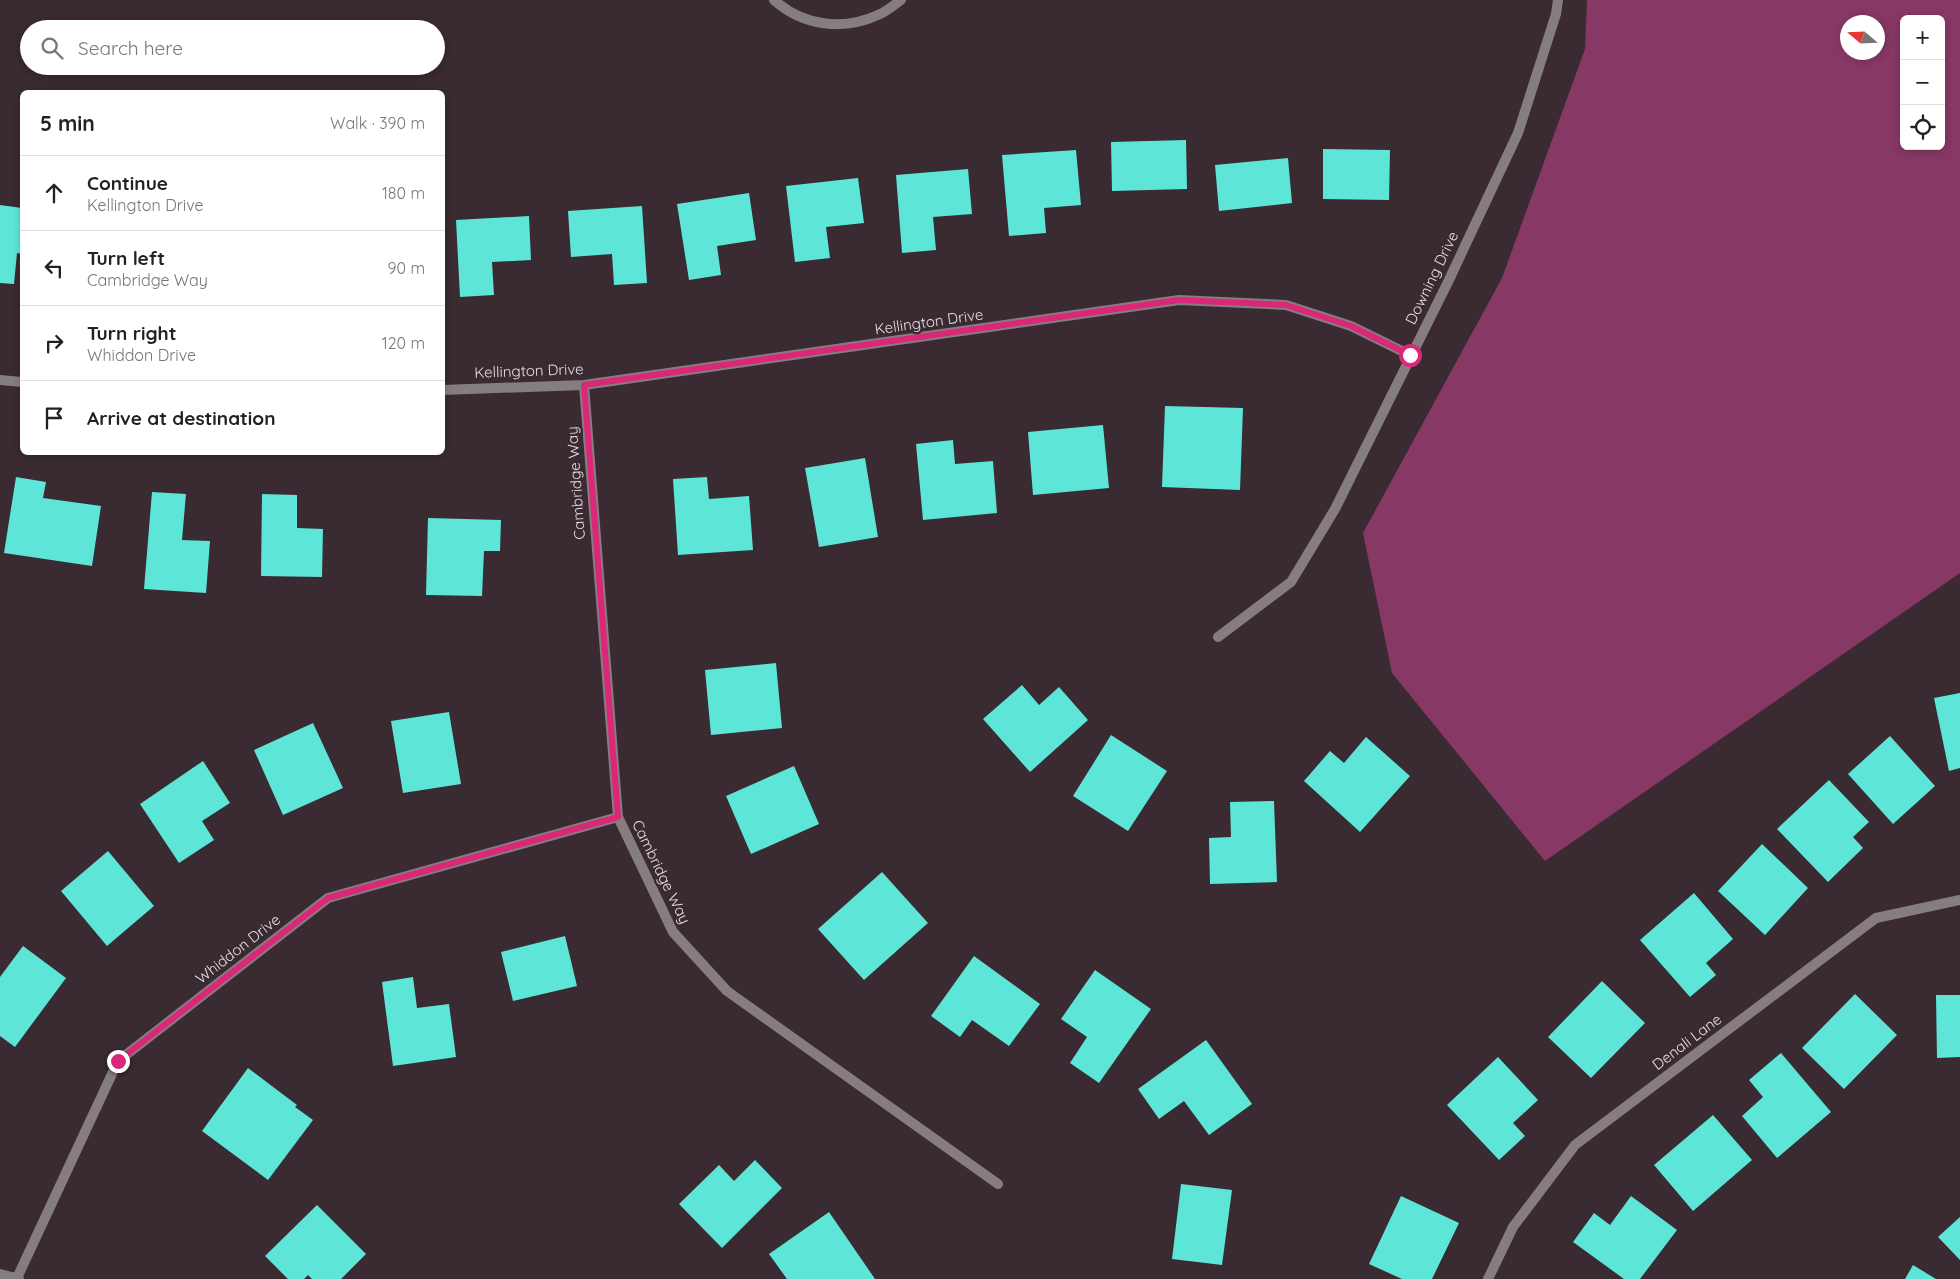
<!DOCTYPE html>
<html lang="en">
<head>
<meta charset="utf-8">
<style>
	body { margin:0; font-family:Quicksand,sans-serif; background:#f2f2f2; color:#222 }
	.controls { position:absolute; right:15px; top:15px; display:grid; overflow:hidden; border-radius:8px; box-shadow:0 2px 8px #0003 }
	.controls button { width:45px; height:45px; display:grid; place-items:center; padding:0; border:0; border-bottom:1px solid #e0e0e0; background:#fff; color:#222; font:25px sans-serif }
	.compass { position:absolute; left:1840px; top:15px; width:45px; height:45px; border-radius:50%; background:#fff; box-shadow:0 2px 8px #0003; rotate:289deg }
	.stop { position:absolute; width:15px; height:15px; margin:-11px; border:4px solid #db2777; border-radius:50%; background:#fff }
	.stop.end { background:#db2777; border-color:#fff; box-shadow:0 1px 5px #0008 }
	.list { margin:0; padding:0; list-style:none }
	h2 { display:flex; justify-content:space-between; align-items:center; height:65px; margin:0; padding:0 20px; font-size:21px }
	h2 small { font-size:16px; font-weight:400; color:#767676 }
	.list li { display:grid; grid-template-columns:32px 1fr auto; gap:15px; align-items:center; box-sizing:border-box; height:75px; padding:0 20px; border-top:1px solid #e0e0e0 }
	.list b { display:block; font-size:19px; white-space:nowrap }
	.list p { margin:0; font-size:16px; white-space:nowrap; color:#767676 }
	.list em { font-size:16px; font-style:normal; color:#767676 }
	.icon { flex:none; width:28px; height:28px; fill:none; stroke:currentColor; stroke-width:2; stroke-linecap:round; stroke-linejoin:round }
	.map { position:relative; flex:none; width:1960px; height:1279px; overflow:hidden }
	.search { position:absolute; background:#fff; box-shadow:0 2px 8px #0003; left:20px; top:20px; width:425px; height:55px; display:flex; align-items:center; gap:12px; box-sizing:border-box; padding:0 18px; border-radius:28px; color:#767676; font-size:19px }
	.panel { position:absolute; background:#fff; box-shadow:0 2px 8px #0003; left:20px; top:90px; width:425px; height:365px; border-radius:8px }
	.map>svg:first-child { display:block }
</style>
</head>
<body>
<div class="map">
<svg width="1960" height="1279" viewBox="0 0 1960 1279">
	<rect width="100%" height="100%" fill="#3a2a32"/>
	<!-- forest -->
	<path fill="#873865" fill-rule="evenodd" d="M1587,0H1960V573L1545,861L1392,673L1363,533L1502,278L1585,49ZM1904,19H1941V146H1904ZM1848,22H1878V52H1848Z"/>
	<!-- building -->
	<path fill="#5de6d7" d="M1186,140L1187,189L1112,191L1111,142Z
		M1323,149L1390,150L1389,200L1323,199Z
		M1076,150L1081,205L1044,208L1046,233L1009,236L1002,155Z
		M1288,158L1292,203L1219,211L1215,165Z
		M968,169L972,214L933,217L936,250L902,253L896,175Z
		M858,178L864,223L826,227L830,258L795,262L786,186Z
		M749,193L756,240L717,246L721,275L689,280L677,204Z
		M0,205L22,208V254L17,253L14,284L0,283Z
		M642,206L647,283L614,285L612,254L571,257L568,211Z
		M529,216L531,260L492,262L494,295L460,297L456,220Z
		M1165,406L1243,408L1240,490L1162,487Z
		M1103,425L1109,488L1033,495L1028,432Z
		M953,440L955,464L993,461L997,513L923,520L916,444Z
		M865,458L878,537L819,547L805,468Z
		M16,477L46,482L43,498L101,506L92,566L4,553Z
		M707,477L709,499L749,496L753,550L678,555L673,479Z
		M152,492L186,494L182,540L210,541L206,593L144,589Z
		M262,494L297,495V528L323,529L322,577L261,576Z
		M428,518L501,520L500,551H484L482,596L426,595Z
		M776,663L782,728L711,735L705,670Z
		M1022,685L1039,705L1059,687L1088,720L1030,772L983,719Z
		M1960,693V768L1949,771L1934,698Z
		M449,712L461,784L403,793L391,721Z
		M313,723L343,788L283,815L254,750Z
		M1111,735L1167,771L1128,831L1073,796Z
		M1890,736L1935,786L1893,824L1848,774Z
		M1366,737L1410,776L1360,832L1304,781L1330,751L1344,763Z
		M203,761L230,803L202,821L214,840L179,863L140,804Z
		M794,766L819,824L751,854L726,796Z
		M1829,780L1869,822L1853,837L1863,848L1828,882L1777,829Z
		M1274,801L1277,882L1210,884L1209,838L1231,837L1230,802Z
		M1762,844L1808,888L1765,935L1718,891Z
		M108,851L154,906L107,946L61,891Z
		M882,872L928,923L864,980L818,929Z
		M1694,893L1733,939L1706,963L1716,975L1690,997L1640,940Z
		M565,936L577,986L513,1001L501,952Z
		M23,946L66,978L15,1047L0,1036V977Z
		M974,956L1040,1004L1009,1046L972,1020L960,1037L931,1016Z
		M1095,970L1151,1009L1099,1083L1070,1063L1087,1037L1061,1019Z
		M413,977L417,1008L449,1004L456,1057L393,1066L382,982Z
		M1602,981L1645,1023L1591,1078L1548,1037Z
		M1855,994L1897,1035L1844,1089L1802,1048Z
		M1936,995H1960V1057L1937,1058Z
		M1206,1040L1252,1104L1209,1135L1184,1101L1159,1119L1138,1089Z
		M1781,1053L1831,1112L1777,1158L1742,1116L1763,1097L1749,1080Z
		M1498,1057L1538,1100L1513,1123L1525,1136L1499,1160L1447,1105Z
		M248,1068L297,1105L295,1107L313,1120L268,1180L202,1131Z
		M1713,1115L1752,1160L1693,1211L1654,1165Z
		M755,1160L782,1188L722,1248L679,1204L719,1165L734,1181Z
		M1181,1184L1232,1190L1222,1265L1172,1259Z
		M1401,1196L1459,1223L1432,1279H1402L1369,1264Z
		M1631,1196L1677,1230L1640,1279H1624L1573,1242L1594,1213L1610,1225Z
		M317,1205L366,1254L341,1279H312L308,1275L304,1279H288L265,1256Z
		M829,1212L875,1279H787L769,1254Z
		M1960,1217V1260L1938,1237Z
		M1913,1265L1936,1279H1905Z"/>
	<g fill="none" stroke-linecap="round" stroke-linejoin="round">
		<!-- service -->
		<path stroke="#867d81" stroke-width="10" d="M774,0C803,26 843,31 878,15C886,12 894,5 901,0"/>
		<!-- minor -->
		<path stroke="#867d81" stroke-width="10" d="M0,380L22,382
			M584,385L618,817L673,932L727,991L998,1184
			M442,390L584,385L1179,300L1286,305L1351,326L1410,355
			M1218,637L1291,582L1335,509L1448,282L1518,133L1556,14L1558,0
			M0,1274L19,1279
			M17,1278L118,1061L328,898L618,817
			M1488,1279L1513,1227L1575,1145L1876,918L1960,900"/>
	</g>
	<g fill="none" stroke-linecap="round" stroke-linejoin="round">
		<!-- route -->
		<path stroke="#db2777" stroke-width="6" d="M118,1061L328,898L618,817L584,385L1179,300L1286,305L1351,326L1410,355"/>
	</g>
	<g text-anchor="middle" stroke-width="5" stroke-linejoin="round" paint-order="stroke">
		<!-- street labels -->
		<g font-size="15" fill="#e7dce1" stroke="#3a2a32">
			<text transform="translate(1432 278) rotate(-64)" y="5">Downing Drive</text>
			<text transform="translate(929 322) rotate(-8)" y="5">Kellington Drive</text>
			<text transform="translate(529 371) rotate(-2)" y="5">Kellington Drive</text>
			<text transform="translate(576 483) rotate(-94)" y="5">Cambridge Way</text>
			<text transform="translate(661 872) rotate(64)" y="5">Cambridge Way</text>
			<text transform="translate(238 949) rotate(-38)" y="5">Whiddon Drive</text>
			<text transform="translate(1687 1042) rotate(-37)" y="5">Denali Lane</text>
		</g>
	</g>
</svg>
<div class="controls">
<button>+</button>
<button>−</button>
<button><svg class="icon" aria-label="locate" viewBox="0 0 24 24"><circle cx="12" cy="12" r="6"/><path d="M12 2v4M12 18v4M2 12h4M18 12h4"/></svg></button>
</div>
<svg class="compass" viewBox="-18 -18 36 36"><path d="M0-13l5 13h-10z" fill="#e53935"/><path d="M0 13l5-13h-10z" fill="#767676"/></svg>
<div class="stop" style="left:1410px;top:355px"></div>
<div class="stop end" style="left:118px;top:1061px"></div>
<div class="search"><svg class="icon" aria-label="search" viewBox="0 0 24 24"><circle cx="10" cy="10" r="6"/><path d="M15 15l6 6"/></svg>Search here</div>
<section class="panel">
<h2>5 min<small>Walk · 390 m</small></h2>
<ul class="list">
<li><svg class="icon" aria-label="ahead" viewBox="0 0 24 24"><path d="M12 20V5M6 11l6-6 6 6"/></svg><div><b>Continue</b><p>Kellington Drive</p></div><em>180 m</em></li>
<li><svg class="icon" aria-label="left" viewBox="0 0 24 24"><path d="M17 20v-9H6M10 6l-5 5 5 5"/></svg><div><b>Turn left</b><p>Cambridge Way</p></div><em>90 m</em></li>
<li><svg class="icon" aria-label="right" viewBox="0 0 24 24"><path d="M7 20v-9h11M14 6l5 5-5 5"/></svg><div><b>Turn right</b><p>Whiddon Drive</p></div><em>120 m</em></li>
<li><svg class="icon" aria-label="arrive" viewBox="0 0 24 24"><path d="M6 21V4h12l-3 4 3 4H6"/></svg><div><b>Arrive at destination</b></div></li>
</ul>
</section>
</div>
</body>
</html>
